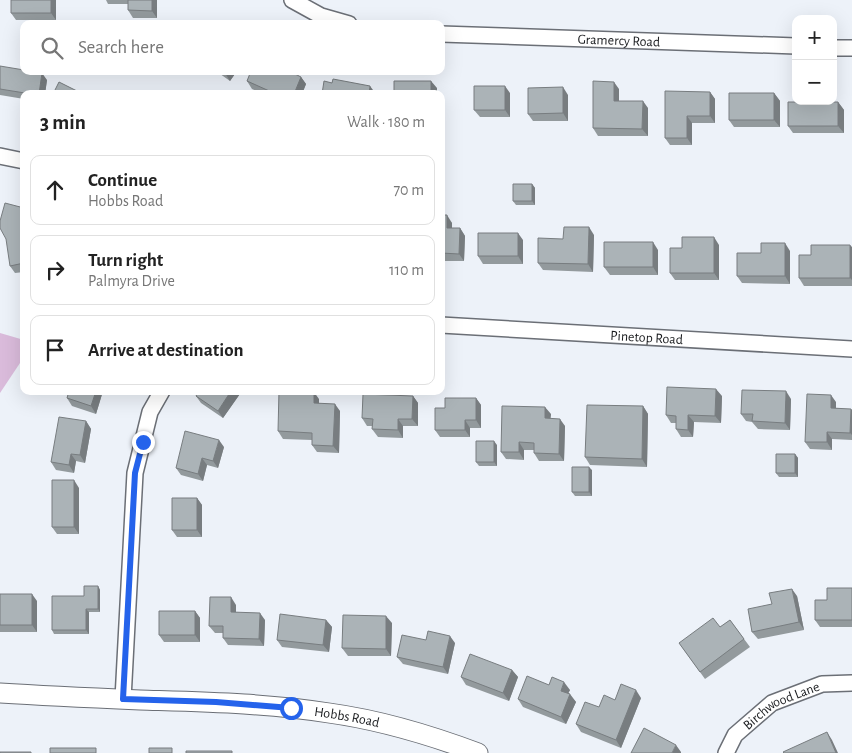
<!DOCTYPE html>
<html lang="en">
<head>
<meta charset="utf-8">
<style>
	body { margin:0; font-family:"Alegreya Sans",sans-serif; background:#f6f6f6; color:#222 }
	.controls { position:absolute; right:15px; top:15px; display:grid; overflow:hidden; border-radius:10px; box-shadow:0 5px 20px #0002 }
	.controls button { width:45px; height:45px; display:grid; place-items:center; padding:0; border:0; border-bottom:1px solid #e0e0e0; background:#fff; color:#222; font:25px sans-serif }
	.stop { position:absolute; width:15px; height:15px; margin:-11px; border:4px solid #2563eb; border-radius:50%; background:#fff }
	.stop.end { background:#2563eb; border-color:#fff; box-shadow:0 1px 5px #0008 }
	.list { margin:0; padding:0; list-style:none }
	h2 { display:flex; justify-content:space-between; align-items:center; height:65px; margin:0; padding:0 20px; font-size:21px }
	h2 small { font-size:16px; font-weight:400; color:#767676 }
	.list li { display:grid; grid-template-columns:32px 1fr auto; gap:15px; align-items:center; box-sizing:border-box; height:70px; margin:0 10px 10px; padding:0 10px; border:1px solid #e0e0e0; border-radius:10px }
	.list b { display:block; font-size:19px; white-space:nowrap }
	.list p { margin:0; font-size:16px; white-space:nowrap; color:#767676 }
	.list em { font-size:16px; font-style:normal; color:#767676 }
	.icon { flex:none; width:28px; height:28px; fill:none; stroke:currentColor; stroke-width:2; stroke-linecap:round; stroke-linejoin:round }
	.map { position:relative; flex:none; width:852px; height:753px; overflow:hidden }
	.search { position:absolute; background:#fff; box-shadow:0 5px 20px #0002; left:20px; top:20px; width:425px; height:55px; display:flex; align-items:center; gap:12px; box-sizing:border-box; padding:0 18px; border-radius:10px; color:#767676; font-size:19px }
	.panel { position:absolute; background:#fff; box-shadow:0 5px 20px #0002; left:20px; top:90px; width:425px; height:305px; border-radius:10px }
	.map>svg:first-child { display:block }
</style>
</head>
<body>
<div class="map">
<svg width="852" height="753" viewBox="0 0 852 753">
	<rect width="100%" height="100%" fill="#edf2f9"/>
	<!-- green -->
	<path fill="#dabbdb" d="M0,333L24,340V357L0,393Z"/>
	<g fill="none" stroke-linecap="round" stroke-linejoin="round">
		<!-- minor casing -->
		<g stroke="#6b6f76" stroke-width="18">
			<g id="minor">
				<path d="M292,0L321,16L349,24"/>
				<path id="s1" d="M441,34L796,46"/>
				<path d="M833,48H852"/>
				<path d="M0,156L24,161"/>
				<path id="s2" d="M441,325L852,349"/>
				<path d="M123,699L135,473L150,412L162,391"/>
				<path id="s3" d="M726,753L735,735L772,703L822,684L852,683"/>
			</g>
		</g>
		<!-- tertiary casing -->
		<g stroke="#6b6f76" stroke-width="21">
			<g id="tertiary">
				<path id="s4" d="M0,693C47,696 93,698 140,700C203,702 266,703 329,713C380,720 430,735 478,753"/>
			</g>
		</g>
		<!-- minor -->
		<use href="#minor" stroke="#fff" stroke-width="15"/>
		<!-- tertiary -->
		<use href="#tertiary" stroke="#fff" stroke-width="19"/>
	</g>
	<!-- wall -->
	<path fill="#939a9d" d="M56,0V20H16L11,13Z
		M106,0H157V18H133L128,10V4H108Z
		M0,66L47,80L45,94H24V99L0,95Z
		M216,71H237L230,81Z
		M301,77L306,84L302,94H264L252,89L247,81Z
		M619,89V101L648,108V136H598L593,128Z
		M710,92L715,99V123H692V145H670L665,138Z
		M510,93V117H480L474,110Z
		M774,93L780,101V127H734L729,120Z
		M568,95V121H533L528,114Z
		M838,102L844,110V133H793L788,126Z
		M532,184L535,188V205H516L513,201Z
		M24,208V272L15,273L10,266Z
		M441,215L452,223V228H460L465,236L464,261H441Z
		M594,235L593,272L543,270L538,263L563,239Z
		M523,240V264H483L478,256Z
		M719,245V280H675L670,273L682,248Z
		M852,247V286H804L799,278L811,255Z
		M658,250V275H610L604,267Z
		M790,251V284L742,283L737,276L761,253Z
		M103,391L96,414L72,406L67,398Z
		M199,391H242L223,418L201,403L196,396Z
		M413,396L418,403V426H403V438L378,437L372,429V426H367L362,418Z
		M722,396L721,423L694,422L693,437H681L676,429V423H671L666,415Z
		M476,398L481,405V428H470V437H440L435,430L445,408Z
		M319,399V403L340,411L339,453L317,452L312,445V440L283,439L278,431Z
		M791,399L790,430L758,429L752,422L746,421L741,414Z
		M836,402V408L852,410V440L832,439V450L810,449L805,442Z
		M643,406L648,414L647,467L590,465L585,457Z
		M551,414L550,418L565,426L564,461H539L534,453V450H524V460L506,459L501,452Z
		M86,421L91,429L85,463L76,461L74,473L56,470L51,462Z
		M497,445V466H479L476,462Z
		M224,447L218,468L207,465L203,481L181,475L176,468Z
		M795,454L798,458V477H779L776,473Z
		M592,470V496H575L572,492Z
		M79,488V534H57L52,527Z
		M197,498L202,505V537H177L172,530Z
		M98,586L100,590V612H89V634H54L52,630L84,596Z
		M852,588V627H820L815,620Z
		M0,594L37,601V632H0Z
		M797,596L804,630L758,639L752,632L772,604Z
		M236,605V612L265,620L264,646L228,645L223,638V633H215L209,626Z
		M195,611L200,618V642H164L159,635Z
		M326,620L332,627L329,652L282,647L277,640Z
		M730,620L750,647L705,679L679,643L720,627Z
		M392,623L391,656H348L342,648Z
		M426,640L455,643L448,674L403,664L397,657Z
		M512,670L518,677L509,701L466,685L461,677Z
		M549,685L570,690L568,693L576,702L566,724L523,707L518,699Z
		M641,698L621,748L581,732L576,724L599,707L615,700Z"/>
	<!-- shaded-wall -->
	<path fill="#787d80" d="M51,0H56V20L51,13Z
		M152,0H157V18L152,11Z
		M226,71H237L230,81L225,73Z
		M42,73L47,80L45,94H39Z
		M301,77L306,84L302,94H294Z
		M431,81L437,88V94H431Z
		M614,82L619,89V108L614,101Z
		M370,86L376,94H369Z
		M505,86L510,93V117L505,110Z
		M563,87L568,95V121L563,113Z
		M710,92L715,99V123L710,116Z
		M774,93L780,101V127L774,120Z
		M643,101L648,108V136L642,129Z
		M838,102L844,110V133L838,126Z
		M687,116L692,123V145L687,138Z
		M532,184L535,188V205L532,201Z
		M447,215L452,223V236L447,228Z
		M589,227L594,235L593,272L588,264Z
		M460,228L465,236L464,261L459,254Z
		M518,233L523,240V264L518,256Z
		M714,237L719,245V280L714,273Z
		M653,242L658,250V275L653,267Z
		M785,243L790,251V284L785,276Z
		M850,245L852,247V280L850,278Z
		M716,389L722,396L721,423L715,416Z
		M96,391H103L96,414L91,406Z
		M231,391H242L223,418L218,411Z
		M786,391L791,399L790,430L785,423Z
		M314,392L319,399V410L314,403Z
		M831,395L836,402V415L831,408Z
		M413,396L418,403V426L412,419Z
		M476,398L481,405V428L476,420Z
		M335,404L340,411L339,453L333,446Z
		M643,406L648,414L647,467L642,459Z
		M545,407L551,414L550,425L545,418Z
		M851,409L852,410V435L850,433Z
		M688,415L694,422L693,437L688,430Z
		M398,419L403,426V438L398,430Z
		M560,419L565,426L564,461L559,454Z
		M465,420L470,428V437L465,430Z
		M86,421L91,429L85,463L80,455Z
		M827,432L832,439V450L827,442Z
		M219,440L224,447L218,468L213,461Z
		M494,441L497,445V466L494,462Z
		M519,442L524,450V460L519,452Z
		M71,454L76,461L74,473L69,465Z
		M795,454L798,458V477L795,473Z
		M202,458L207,465L203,481L198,474Z
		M589,467L592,470V496L589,492Z
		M74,480L79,488V534L74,527Z
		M197,498L202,505V537L197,530Z
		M98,586L100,590V612L98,609Z
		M792,589L797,596L804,630L799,622Z
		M32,594L37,601V632L32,625Z
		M231,597L236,605V620L231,612Z
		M86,609L89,612V634L86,630Z
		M195,611L200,618V642L195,635Z
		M260,613L265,620L264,646L259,639Z
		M386,616L392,623L391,656L386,649Z
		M326,620L332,627L329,652L323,645Z
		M450,636L455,643L448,674L443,667Z
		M512,670L518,677L509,701L503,693Z
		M564,682L570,690L566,698L561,691Z
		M636,690L641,698L621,748L616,740Z
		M570,694L576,702L566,724L561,717Z
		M827,732L832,740L838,753H836Z
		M676,745L681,752V753H672Z"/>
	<!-- building -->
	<path fill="#abb3b7" stroke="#787d80" d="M11,0H51V13H11Z
		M128,0H152V11L128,10Z
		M0,66L24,70V71H34L42,73L39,94H31L0,89Z
		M251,71H289L301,77L294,94H276L247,81Z
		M333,79L370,86L369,94H322L324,81L332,83Z
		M394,81H431V94H394Z
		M593,81L614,82V101H643L642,129L593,128Z
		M59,82L83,94H53Z
		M474,86H505V110H474Z
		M563,87V113L528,114V88Z
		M665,91L710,92V116H687V138H665Z
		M729,93H774V120H729Z
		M788,102H838V126H788Z
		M513,184H532V201H513Z
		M5,203L24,208V263L10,266L6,239L0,228V221Z
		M441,215H447V228H460L459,254L441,253Z
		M564,227H589L588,264L538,263V238L563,239Z
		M478,233H518V256H478Z
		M682,237H714V273H670V248H682Z
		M604,242H653V267H604Z
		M761,243H785V276H737V253H761Z
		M811,245H850V278H799V255H811Z
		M667,387L716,389L715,416L688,415V430L676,429V416L666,415Z
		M742,390L786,391L785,423L752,421L753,414H741Z
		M69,391H96L91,406L67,398Z
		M199,391H231L218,411L196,396Z
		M279,391L314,392V403L335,404L333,446L312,445V433L278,431Z
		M363,394L413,396L412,419H398V430L372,429L373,419L362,418Z
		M807,394L831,395V408L851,409L850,433L827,432V442H805Z
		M445,398H476V420H465V430H435V408H445Z
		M587,405L643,406L642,459L585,457Z
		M502,406L545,407V418L560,419L559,454L534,453V443L519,442V452H501Z
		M59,417L86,421L80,455L71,454L69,465L51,462Z
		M185,431L219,440L213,461L202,458L198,474L176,468Z
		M476,441H494V462H476Z
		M776,454H795V473H776Z
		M572,467H589V492H572Z
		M52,480H74V527H52Z
		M172,498H197V530H172Z
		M84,586H98V609H86V630H52V596H84Z
		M827,588H852V620H815V600H827Z
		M792,589L799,622L752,632L748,609L772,604L769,593Z
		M0,594H32V625H0Z
		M210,597H231V612L260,613L259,639L223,638V626H209Z
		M159,611H195V635H159Z
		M280,614L326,620L323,645L277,640Z
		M343,615L386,616V649L342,648Z
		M713,618L720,627L730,620L744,639L700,672L679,643Z
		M428,631L450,636L443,667L397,657L402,635L426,640Z
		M470,654L512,670L503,693L461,677Z
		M527,676L549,685L552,677L564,682L561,691L570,694L561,717L518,699Z
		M621,684L636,690L616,740L576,724L585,702L599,707L604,695L615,700Z
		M644,728L676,745L672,753H631Z
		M827,732L836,753H784L783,752Z
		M50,748H96V753H50Z
		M149,748H172V753H149Z
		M186,751H232V753H186Z
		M0,752H31V753H0Z"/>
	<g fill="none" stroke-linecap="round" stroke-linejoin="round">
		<!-- route -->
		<path stroke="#2563eb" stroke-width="6" d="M143,442L135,473L123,699L216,702L291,708"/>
	</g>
	<g text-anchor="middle" stroke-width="4.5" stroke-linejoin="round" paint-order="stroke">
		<!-- street labels -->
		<g font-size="14" fill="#1a1c1f" stroke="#edf2f9">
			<text dy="5" stroke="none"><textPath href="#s1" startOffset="178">Gramercy Road</textPath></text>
			<text dy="5" stroke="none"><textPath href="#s2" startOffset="206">Pinetop Road</textPath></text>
			<text dy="5" stroke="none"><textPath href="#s3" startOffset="76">Birchwood Lane</textPath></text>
			<text dy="5" stroke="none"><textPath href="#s4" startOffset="348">Hobbs Road</textPath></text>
		</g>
	</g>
</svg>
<div class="controls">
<button>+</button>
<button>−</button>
</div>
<div class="stop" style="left:291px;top:708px"></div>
<div class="stop end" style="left:143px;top:442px"></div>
<div class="search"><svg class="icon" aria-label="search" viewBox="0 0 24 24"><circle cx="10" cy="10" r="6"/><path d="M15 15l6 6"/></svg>Search here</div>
<section class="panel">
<h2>3 min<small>Walk · 180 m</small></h2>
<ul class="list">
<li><svg class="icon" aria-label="ahead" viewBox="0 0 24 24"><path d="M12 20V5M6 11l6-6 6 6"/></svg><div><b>Continue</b><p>Hobbs Road</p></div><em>70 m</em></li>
<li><svg class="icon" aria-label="right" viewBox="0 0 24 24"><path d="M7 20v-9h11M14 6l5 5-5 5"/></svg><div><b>Turn right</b><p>Palmyra Drive</p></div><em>110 m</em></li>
<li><svg class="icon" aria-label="arrive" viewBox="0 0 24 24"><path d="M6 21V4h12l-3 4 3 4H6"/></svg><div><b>Arrive at destination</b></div></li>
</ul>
</section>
</div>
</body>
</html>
